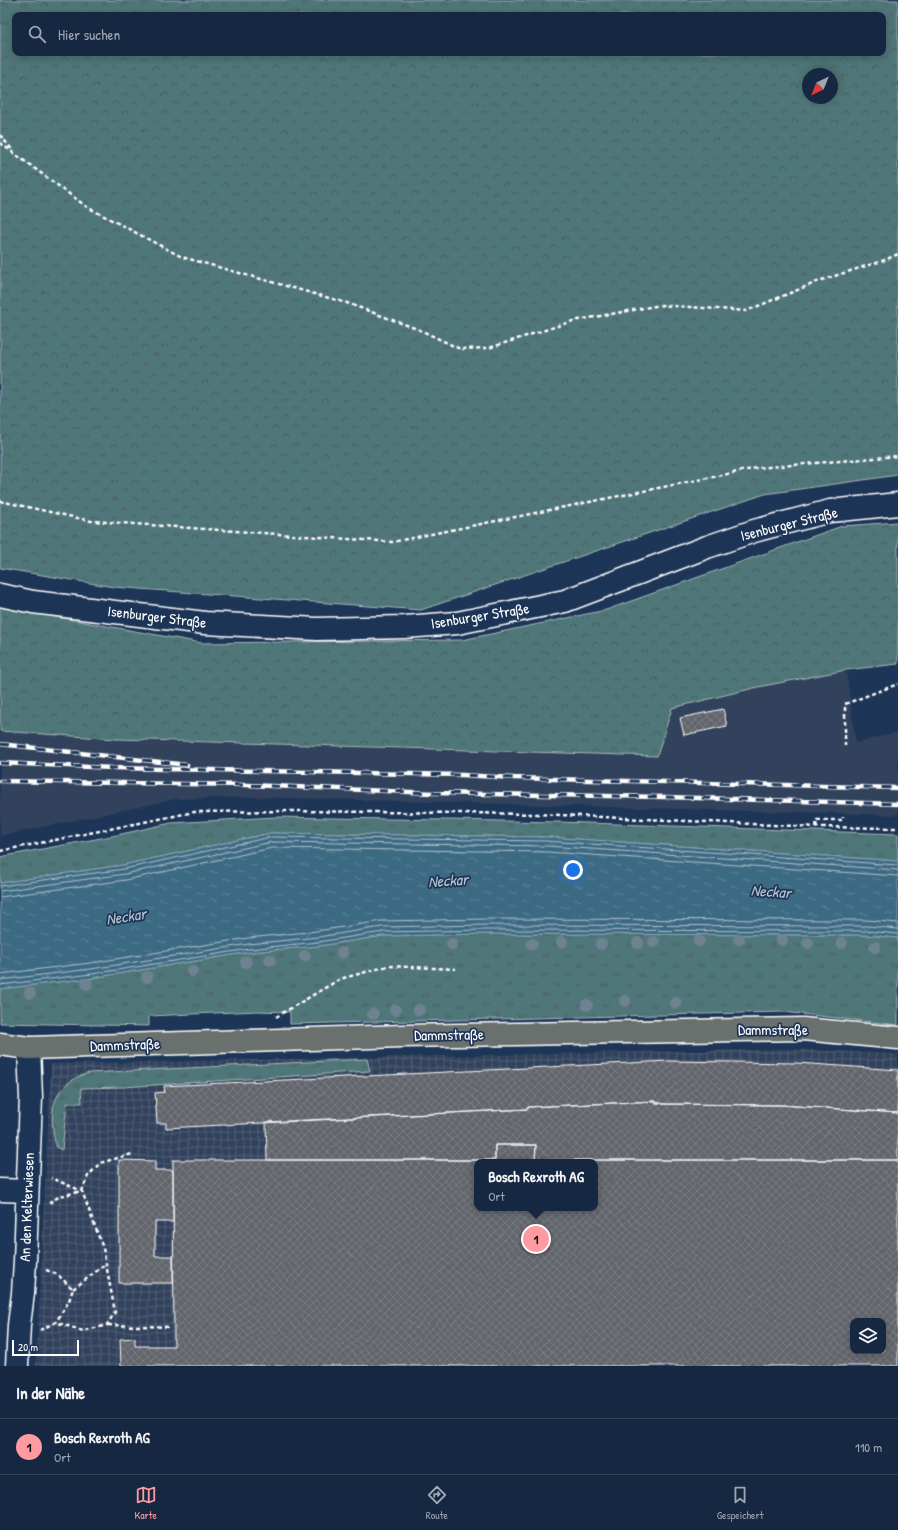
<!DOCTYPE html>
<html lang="de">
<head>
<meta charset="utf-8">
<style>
	body { margin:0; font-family:"Patrick Hand",sans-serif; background:#1f3048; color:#f1f3f6 }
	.controls { position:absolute; right:12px; bottom:12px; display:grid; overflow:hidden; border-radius:8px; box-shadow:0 2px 10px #0003 }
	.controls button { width:36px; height:36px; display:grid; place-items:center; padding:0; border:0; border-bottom:1px solid #35445a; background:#162841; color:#f1f3f6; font:20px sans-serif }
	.compass { position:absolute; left:802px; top:68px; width:36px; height:36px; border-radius:50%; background:#162841; box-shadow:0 2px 10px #0003; rotate:223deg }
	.scale { position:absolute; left:12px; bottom:10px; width:67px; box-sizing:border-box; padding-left:4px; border:2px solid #fff; border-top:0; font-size:11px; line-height:14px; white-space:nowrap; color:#fff; -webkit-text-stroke:3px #1d3557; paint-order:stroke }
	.you { position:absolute; left:573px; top:870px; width:14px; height:14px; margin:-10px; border:3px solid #fff; border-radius:50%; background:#1a73e8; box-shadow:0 0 0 6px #1a73e833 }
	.badge { display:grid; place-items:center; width:26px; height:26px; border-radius:50%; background:#ff9aa2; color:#111; font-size:13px; font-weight:700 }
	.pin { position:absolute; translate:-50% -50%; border:2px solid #fff; box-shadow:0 1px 4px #0006 }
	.popup { position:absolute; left:474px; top:1159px; width:124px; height:52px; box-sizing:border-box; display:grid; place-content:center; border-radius:8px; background:#162841; filter:drop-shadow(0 1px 3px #0005); font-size:13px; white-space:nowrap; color:#9ea6b1 }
	.popup b { font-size:15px; color:#f1f3f6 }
	.popup::after { content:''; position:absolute; left:50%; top:100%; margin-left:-8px; border:8px solid transparent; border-top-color:#162841 }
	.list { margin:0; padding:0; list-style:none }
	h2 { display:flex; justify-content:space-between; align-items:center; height:52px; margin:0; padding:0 16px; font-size:17px }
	h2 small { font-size:13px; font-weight:400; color:#9ea6b1 }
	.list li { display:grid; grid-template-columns:26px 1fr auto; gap:12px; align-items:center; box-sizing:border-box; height:56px; padding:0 16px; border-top:1px solid #35445a }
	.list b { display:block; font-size:15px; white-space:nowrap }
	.list p { margin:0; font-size:13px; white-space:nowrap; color:#9ea6b1 }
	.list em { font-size:13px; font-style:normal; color:#9ea6b1 }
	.icon { flex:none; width:22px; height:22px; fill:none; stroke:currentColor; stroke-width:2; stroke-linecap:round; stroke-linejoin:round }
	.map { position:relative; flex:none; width:898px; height:1366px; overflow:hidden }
	.search { position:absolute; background:#162841; box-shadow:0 2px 10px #0003; left:12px; right:12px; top:12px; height:44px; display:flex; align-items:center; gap:10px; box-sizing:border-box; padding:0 14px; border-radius:8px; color:#9ea6b1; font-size:15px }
	.sheet { height:108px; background:#162841 }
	nav { display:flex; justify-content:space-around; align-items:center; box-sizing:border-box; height:56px; border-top:1px solid #35445a; background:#162841; font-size:11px; color:#9ea6b1 }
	nav a { display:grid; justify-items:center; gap:2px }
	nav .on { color:#ff9aa2 }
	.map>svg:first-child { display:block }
</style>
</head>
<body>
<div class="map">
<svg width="898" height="1366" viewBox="0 0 898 1366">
	<defs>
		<pattern id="industrial-grid" width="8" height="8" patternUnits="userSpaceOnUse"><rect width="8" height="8" fill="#32435d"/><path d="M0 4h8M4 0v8" fill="none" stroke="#515f75"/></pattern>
		<pattern id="grass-tufts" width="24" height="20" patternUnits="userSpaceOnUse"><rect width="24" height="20" fill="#507678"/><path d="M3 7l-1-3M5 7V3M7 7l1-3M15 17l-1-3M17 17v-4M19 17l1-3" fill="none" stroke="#4e5d5e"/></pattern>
		<pattern id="forest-crowns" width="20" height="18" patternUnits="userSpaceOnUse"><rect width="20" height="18" fill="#507678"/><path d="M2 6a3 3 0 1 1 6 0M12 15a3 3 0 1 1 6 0" fill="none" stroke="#4e5d5e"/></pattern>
		<pattern id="water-ripples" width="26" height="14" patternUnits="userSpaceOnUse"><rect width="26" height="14" fill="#3e6a83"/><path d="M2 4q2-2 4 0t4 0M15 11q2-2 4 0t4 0" fill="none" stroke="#5b8096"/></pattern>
		<pattern id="building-cross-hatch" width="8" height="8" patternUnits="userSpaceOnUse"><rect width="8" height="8" fill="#62656c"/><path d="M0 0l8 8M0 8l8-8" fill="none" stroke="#7a7c82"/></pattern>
	</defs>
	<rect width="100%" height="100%" fill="#1d3557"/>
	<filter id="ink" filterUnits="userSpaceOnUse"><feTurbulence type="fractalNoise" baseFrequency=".025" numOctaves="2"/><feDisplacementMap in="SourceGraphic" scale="8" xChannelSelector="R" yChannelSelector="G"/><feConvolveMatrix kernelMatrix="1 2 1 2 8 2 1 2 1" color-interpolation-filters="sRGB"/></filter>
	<g filter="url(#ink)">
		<!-- built -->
		<path fill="#32435d" d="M846,670L856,743L898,732V815L250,797L176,799L0,836V731L116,739L657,756L672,708L758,687Z"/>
		<!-- industrial -->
		<path fill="url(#industrial-grid)" fill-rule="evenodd" d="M789,1049L898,1054V1366H36L51,1064ZM477,1162H595V1208H477ZM853,1321H883V1351H853Z"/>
		<!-- grass -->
		<path fill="url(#grass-tufts)" stroke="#a8babc" d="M276,817L559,822L898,834V861L547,837L271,833L123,865L0,883V857L117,835L171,823Z
			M487,934L867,935L898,938V1025L784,1012L290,1024V1012L257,1011L149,1016V1026L0,1023V989L92,978L250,952L319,946L383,936Z
			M367,1059L370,1071L123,1087L81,1088L82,1103H67L62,1150L56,1147C48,1112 51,1084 89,1073Z"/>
		<!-- forest -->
		<path fill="url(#forest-crowns)" stroke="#a8babc" fill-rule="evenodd" d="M0,0H898V475L765,494L421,610L114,587L0,568ZM15,15H883V53H15ZM808,74H832V98H808Z
			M898,522V664L846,670L758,687L672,708L657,756L116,739L0,731V607L202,643L462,640L606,610L842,526Z"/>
		<!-- water -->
		<path fill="url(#water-ripples)" stroke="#8ba6b5" d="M271,833L547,837L898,861V938L867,935L487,934L383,936L319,946L250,952L92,978L0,989V883L123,865Z"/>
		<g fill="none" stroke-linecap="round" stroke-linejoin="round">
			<!-- shore -->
			<path stroke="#b2c3cd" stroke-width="1" d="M0,886L124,869L271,837L547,841L898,865
				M0,891L125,874L272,842L547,846L898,870
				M0,897L126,880L272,848L547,852L898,876
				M0,974L90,963L248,938L317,931L382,921L486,919L867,920L898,923
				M0,980L91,969L249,944L318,937L382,927L487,925L867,926L898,929
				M0,985L92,974L249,949L318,942L383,932L487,930L867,931L898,934"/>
		</g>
		<!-- building -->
		<path fill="url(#building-cross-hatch)" stroke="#fff" fill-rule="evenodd" d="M723,709L727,726L684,735L680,718Z
			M669,1061L797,1063L898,1070V1113L781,1105L662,1104L661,1103H656V1101L528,1107V1109L166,1128V1123H157L155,1093L165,1092L164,1086Z
			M656,1101V1103H661L662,1104L781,1105L898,1113V1160H535L536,1145H495V1160H267L266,1122L528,1109V1107Z
			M495,1145H536L535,1160H898V1366H121L120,1339L135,1338V1346H174L173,1160H495ZM477,1162H595V1208H477ZM853,1321H883V1351H853Z
			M119,1160L155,1161V1170H173V1222H155V1256H173V1283H119Z"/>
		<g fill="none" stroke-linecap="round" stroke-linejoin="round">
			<!-- minor casing -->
			<g stroke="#fff" stroke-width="25">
				<path id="minor" d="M0,1190L27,1191
					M17,1366L19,1325L23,1293L25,1261L31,1097L29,1048"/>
			</g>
			<!-- tertiary casing -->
			<g stroke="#fff" stroke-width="25">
				<path id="tertiary" d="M0,595L33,602L205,623L317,629L405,627L457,623L565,601L707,547L754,531L830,511L898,504"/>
			</g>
			<!-- primary casing -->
			<g stroke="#fff" stroke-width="25">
				<path id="primary" d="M0,1044L29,1048L403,1036L803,1029L898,1038"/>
			</g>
			<!-- path -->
			<path stroke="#fff" stroke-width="2.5" stroke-dasharray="4 3" stroke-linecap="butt" d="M0,135L14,152
				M0,143L87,207L182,257L347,303L420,330L460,349L489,348L573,321L661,305L746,311L822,280L885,260L898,254
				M0,501L91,521L392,542L757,468L898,456
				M845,746V704L898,684
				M816,827L817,820H843V817
				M0,851L194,812L292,811L538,814L816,827L898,828
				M276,1017L340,979L388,966L456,969
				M49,1203L60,1196L82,1191L88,1176L100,1163L132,1154
				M46,1270L57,1274L73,1289L69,1301L56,1322
				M73,1289L106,1264
				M108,1325L170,1327
				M40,1330L56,1322L83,1331L107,1325L115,1312L103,1248L82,1191L51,1178"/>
			<!-- minor -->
			<use href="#minor" stroke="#1d3557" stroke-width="22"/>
			<!-- tertiary -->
			<use href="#tertiary" stroke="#1d3557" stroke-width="22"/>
			<!-- primary -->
			<use href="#primary" stroke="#6b706d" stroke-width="22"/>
			<!-- rail casing -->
			<g stroke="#fff" stroke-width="4.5">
				<path id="rail" d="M0,744L187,765
					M0,763L113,768L462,775L514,778L898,788
					M0,781L247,785L433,793L665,797L898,804"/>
			</g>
			<!-- rail -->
			<use href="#rail" stroke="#1d3557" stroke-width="3" stroke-dasharray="9" stroke-linecap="butt"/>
		</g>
		<!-- trees -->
		<g fill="#6e8292">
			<circle cx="739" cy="939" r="6"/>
			<circle cx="782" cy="940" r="6"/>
			<circle cx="699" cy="941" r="6"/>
			<circle cx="562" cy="942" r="6"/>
			<circle cx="654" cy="942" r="6"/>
			<circle cx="638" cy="943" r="6"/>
			<circle cx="808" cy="943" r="6"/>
			<circle cx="842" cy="943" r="6"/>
			<circle cx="452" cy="944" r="6"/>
			<circle cx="532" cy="944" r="6"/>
			<circle cx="601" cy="944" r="6"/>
			<circle cx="875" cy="947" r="6"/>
			<circle cx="342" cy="953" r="6"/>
			<circle cx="305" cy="956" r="6"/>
			<circle cx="270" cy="960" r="6"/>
			<circle cx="246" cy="962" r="6"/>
			<circle cx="192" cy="971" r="6"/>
			<circle cx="147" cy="977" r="6"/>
			<circle cx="87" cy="984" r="6"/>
			<circle cx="30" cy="993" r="6"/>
			<circle cx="625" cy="1001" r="6"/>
			<circle cx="676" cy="1003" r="6"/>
			<circle cx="587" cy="1005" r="6"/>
			<circle cx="395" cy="1010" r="6"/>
			<circle cx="419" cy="1010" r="6"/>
			<circle cx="373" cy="1014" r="6"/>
		</g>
	</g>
	<g text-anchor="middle" stroke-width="3.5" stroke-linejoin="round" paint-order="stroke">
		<!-- street labels -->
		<g font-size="15" fill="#fff" stroke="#1d3557">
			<text transform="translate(789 524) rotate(-14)" y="5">Isenburger Straße</text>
			<text transform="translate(480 616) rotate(-9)" y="5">Isenburger Straße</text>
			<text transform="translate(157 617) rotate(7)" y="5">Isenburger Straße</text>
			<text x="773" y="1035">Dammstraße</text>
			<text transform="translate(449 1035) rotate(-1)" y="5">Dammstraße</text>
			<text transform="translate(125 1045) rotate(-2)" y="5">Dammstraße</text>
			<text transform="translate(27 1207) rotate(-88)" y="5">An den Kelterwiesen</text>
		</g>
		<!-- water labels -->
		<g font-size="16" font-style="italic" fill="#b2c3cd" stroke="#1d3557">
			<text transform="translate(448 880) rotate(-4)" y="6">Neckar</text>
			<text transform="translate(771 891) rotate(4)" y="6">Neckar</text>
			<text transform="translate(126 916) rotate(-9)" y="6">Neckar</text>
		</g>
	</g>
</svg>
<div class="controls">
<button><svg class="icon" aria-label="layers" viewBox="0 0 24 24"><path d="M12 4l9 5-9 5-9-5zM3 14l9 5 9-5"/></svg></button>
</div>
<svg class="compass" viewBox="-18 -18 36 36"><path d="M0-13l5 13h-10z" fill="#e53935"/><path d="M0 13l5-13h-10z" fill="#9ea6b1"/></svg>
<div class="scale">20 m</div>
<div class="you"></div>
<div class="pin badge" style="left:536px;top:1239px">1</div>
<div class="popup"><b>Bosch Rexroth AG</b>Ort</div>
<div class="search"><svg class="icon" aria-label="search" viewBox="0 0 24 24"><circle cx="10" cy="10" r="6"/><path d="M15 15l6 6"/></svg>Hier suchen</div>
</div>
<section class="sheet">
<h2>In der Nähe<small></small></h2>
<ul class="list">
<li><span class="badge">1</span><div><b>Bosch Rexroth AG</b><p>Ort</p></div><em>110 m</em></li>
</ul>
</section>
<nav>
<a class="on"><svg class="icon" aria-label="map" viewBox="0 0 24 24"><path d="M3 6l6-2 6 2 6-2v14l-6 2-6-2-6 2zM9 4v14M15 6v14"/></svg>Karte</a>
<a><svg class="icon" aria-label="directions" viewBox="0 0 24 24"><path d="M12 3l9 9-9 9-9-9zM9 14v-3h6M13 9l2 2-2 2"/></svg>Route</a>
<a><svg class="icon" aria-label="saved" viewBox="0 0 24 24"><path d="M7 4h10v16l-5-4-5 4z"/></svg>Gespeichert</a>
</nav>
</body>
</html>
